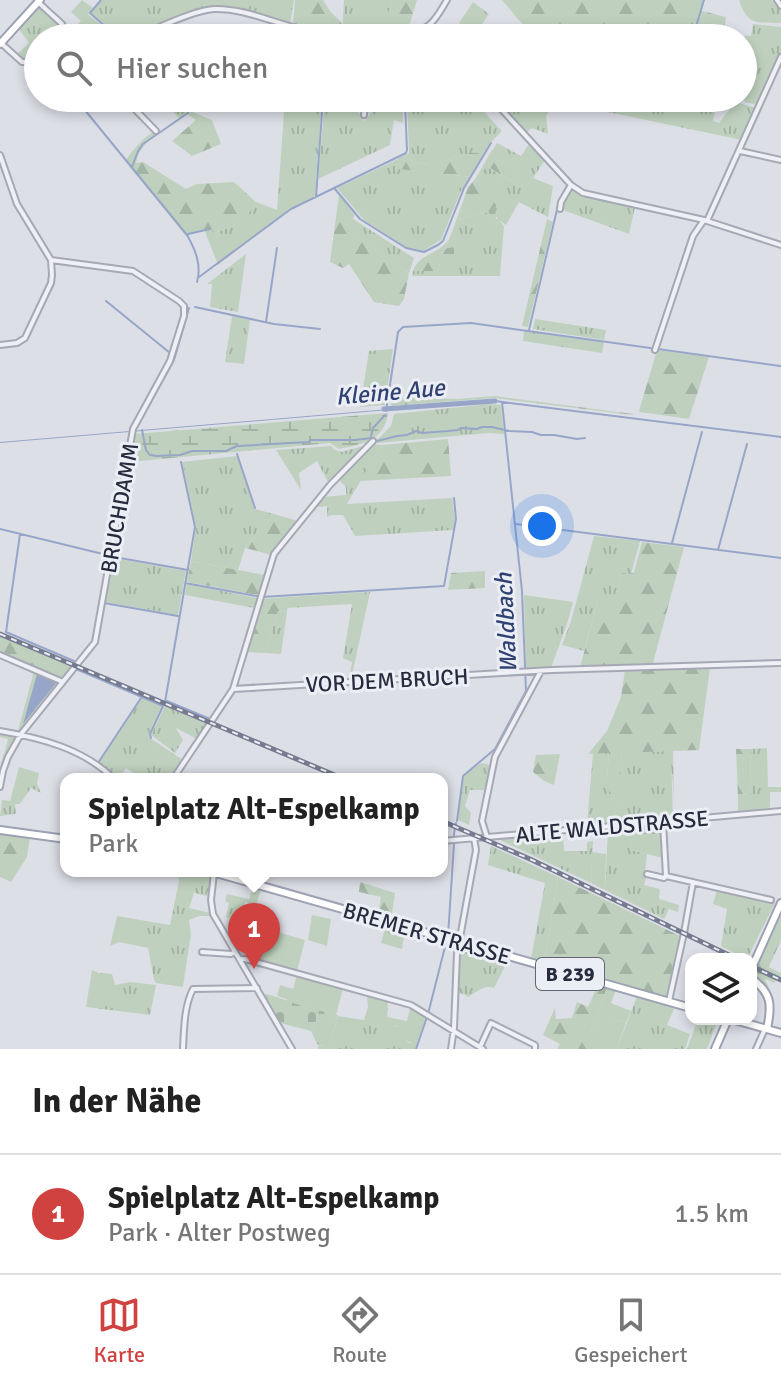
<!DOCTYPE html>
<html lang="de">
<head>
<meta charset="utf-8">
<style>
	body { margin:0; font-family:Signika,sans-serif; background:#f6f6f6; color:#222 }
	.controls { position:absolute; right:24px; bottom:24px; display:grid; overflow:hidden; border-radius:16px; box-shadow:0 4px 12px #0003 }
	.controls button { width:72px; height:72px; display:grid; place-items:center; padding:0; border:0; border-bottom:2px solid #e0e0e0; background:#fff; color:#222; font:40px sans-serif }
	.you { position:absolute; left:542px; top:526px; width:28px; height:28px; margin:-20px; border:6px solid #fff; border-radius:50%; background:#1a73e8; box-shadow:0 0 0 12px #1a73e833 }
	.badge { display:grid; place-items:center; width:52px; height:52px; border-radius:50%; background:#cf423f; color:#fff; font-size:26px; font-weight:700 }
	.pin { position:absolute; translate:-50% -66px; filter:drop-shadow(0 2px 4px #0008) }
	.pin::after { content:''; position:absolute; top:42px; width:28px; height:24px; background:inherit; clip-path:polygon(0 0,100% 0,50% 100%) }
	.popup { position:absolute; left:60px; top:773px; width:388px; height:104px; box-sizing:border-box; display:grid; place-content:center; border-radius:16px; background:#fff; filter:drop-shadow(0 2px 6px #0005); font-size:26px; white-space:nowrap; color:#767676 }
	.popup b { font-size:30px; color:#222 }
	.popup::after { content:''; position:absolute; left:50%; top:100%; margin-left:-16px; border:16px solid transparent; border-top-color:#fff }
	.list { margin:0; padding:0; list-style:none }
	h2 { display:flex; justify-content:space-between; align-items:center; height:104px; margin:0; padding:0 32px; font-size:34px }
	h2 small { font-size:26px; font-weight:400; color:#767676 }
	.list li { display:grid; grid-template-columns:52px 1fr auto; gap:24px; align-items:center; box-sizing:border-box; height:120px; padding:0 32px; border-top:2px solid #e0e0e0 }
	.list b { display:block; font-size:30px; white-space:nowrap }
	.list p { margin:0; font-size:26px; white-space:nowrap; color:#767676 }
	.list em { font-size:26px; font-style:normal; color:#767676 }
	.icon { flex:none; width:44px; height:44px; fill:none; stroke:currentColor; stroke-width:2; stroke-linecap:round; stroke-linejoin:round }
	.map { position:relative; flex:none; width:781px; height:1049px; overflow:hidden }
	.search { position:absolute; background:#fff; box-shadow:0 4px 12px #0003; left:24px; right:24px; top:24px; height:88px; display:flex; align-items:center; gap:20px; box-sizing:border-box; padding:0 28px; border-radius:44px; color:#767676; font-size:30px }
	.sheet { height:224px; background:#fff }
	nav { display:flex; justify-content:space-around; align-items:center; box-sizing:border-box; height:112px; border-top:2px solid #e0e0e0; background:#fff; font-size:22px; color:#767676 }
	nav a { display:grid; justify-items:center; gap:4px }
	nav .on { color:#cf423f }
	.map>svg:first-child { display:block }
</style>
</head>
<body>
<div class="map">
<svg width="781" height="1049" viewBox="0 0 781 1049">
	<defs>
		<pattern id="grass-tufts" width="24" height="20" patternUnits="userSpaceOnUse" patternTransform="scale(2)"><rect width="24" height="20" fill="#bfd1be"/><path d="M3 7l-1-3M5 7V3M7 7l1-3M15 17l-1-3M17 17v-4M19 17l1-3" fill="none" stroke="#a4b4a4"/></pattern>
		<pattern id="forest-firs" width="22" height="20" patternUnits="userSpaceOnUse" patternTransform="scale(2)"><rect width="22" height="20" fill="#bfd1be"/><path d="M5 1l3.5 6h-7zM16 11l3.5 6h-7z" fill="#a4b4a4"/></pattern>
		<pattern id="wetland-marsh" width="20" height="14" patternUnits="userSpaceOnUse" patternTransform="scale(2)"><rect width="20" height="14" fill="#bfd1be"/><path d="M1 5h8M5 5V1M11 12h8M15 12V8" fill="none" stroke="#a4b4a4"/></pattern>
		<pattern id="cemetery-stones" width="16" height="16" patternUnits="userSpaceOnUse" patternTransform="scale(2)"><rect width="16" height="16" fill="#bfd1be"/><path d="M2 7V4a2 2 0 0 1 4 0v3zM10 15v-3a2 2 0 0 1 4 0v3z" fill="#a4b4a4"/></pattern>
	</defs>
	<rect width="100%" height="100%" fill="#dddfe7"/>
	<!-- grass -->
	<path fill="url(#grass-tufts)" fill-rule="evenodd" d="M82,0L93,8L88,14L116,38H80L72,31L81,21L71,12Z
		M102,0H294L290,23L258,14L213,8L135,36L119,37L91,13Z
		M344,0H392L388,16V34L342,33Z
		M739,0H772L781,12V23C756,22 748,26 739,0Z
		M473,2L489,14L475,34L459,23Z
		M40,6L62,24L52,36L53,38H38V54L22,60L16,55L29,43L19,29Z
		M657,16L693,29L692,32L708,38H633L638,24Z
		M753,24L781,27V52L758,105L745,102L744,99L749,78C741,66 742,51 745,36H751Z
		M137,98H189V113L179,118L169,107L166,109L163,107L148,105L144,101L140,102Z
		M285,98H322L315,196L285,213L218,265L204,229H211L215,233C237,224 242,224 256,202L277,210Z
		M325,98H347L346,103L364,117L363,122L384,98H402L403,123L394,120L390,145L318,179Z
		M430,98H449L459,101L462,98C472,98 478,105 488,107L485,113L502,131L490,143L484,153C478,153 471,152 465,154C434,162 437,173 403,156L409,153L407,101L427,106Z
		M518,98H556L609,107L612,98H694L696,107L715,111L713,121L719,123L735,102L756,108L742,140L555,101L546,116L548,134L532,128L525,134L508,113Z
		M497,143L521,156L529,144L545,160L533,178L553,186L548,217L519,202L506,225L499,220L504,226L500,276H412L413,271H437L440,264L454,248L445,250L457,218L463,220L465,217L488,212L498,220L494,210L475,184L485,168H489L511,181L519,169C509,161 498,158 487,164L489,155Z
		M392,162L399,169L470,177L461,191L441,240L423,251L407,248L364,220L337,188Z
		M569,190H574L582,195L635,207L629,234L563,210L561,207Z
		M353,219L414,258L409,273L346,229Z
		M246,254L238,312L210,307L212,284H207Z
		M232,316L250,320L244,364L225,362Z
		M535,319L606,330L604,340L533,329Z
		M524,331L604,342L602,353L523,341Z
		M393,349L385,405L360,407L369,351Z
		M489,404L501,405L504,434L489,433L378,443L375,442L391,426L394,414Z
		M372,444L382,445L347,504L452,498L455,519L453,530L355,536L343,515H331L327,517V506L313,507L322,497L346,495V487L338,479Z
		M367,445L329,484L317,461L299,473L301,490L276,450L332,446L333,449L341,452Z
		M237,456L255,509L274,514L245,548L238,570L191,561L196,527L182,462Z
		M594,536L640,541L631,574L622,573L614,599L598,600L584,651L562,645L571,621Z
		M113,558L186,571L178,615L105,602Z
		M187,584L257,598L254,608L185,595Z
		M370,592L351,680H349L352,662L343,658L352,604L287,608L289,597Z
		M524,595L573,602L568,621L551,668L526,669Z
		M278,611L287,612L281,654L265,653Z
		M34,671L58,683C35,710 9,738 0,774C0,760 6,751 8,739L0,737V729L18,731ZM38,674L56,683L24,721Z
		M141,697L162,706L149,733L150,738L183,760L171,779H142L126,768L119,779H117L106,767L98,763Z
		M165,706L207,724L197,739L176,728L183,740L175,753L151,735Z
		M767,748L768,787H781V792H770V809L738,811V796L751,793L750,749Z
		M671,751L673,818L587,824L593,753H609L607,779L617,801L622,752Z
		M481,763L491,765L487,790H470L465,806L471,813L469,825L458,820L462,779L465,775Z
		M19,767L39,773L37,784L41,793L31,788L20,804H15L16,814L0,816L2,800L10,801Z
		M610,828V835L633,833L631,850L647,854L645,872L647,875L644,885L660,889L659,899L679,905L678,912L669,909L664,919L605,890L608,829Z
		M563,833L564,851H587V842L593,841L591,883L498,839Z
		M491,846L558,877L544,963L531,959L545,883L488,865Z
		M178,871H198L211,877L207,896L194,893L189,908L210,913L211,916H199L189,920L191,934L183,987L156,983L154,980L148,948L119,942L110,946L117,916L170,925L179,881Z
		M253,887L261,889L256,905L245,902L242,921L226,917L229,903L225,901L227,894L249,899Z
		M717,890L775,903L747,959L721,946L727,909L713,904Z
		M312,915L331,919L327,946L308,940Z
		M386,924L405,930L402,949L381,943Z
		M463,947L508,960L494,988C485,984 475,993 468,997L464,994L458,993L459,950Z
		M92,970L99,973L112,974L115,985L130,982L156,985L150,1015L86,1007Z
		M367,995L388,1001L387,1023L399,1027C404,1037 405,1048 418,1040L415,1049H318V1045L329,1047L338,1016L364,1020L368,1007Z
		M637,996L675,1007L667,1025L690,1034L685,1049H617Z
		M698,1019L718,1020L707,1049H687Z"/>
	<!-- forest -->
	<path fill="url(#forest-firs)" d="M295,0H323L330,11L342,23V33L314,30L293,24Z
		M392,0H417L410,23L402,32L388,34V15Z
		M502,0H703L702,11L726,17L724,32L736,38H717L658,17L651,30L638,25L633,38H534Z
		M190,111L212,120L221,144L192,156L172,141L196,120L187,114Z
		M157,130L159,132C148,141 139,148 136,163L143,162L186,189L197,184L234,182L256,202L245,219L231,227L214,233L211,229H204L186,236L125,161C134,149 143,137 157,130Z
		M484,153L470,177L398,169L392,162L403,156C437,173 433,162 465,154C471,152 478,153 484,153Z
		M489,155L488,164L493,160L508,162L520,169L511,181L490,168H485L475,184L504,193L494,210L497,217L495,218L488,212L465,217L464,220L457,218L468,187L476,178Z
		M339,195L355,215L347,229L409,273L404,299L399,306L374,302L349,264L343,268L330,262Z
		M547,219L553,222L528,327L522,326Z
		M449,239L445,249L454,247V263L440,264L437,271H413C419,253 439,255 449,239Z
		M657,350L709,357L689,419L640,412L639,411Z
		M494,396L633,414V415L494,398L391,406L392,400L396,397L457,399Z
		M448,439L451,476L360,481L382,445Z
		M274,514L298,521L272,555L245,548Z
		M642,542L684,547L653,663L580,667L598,600H599L601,595L614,598L622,573L630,574L634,572Z
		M191,561L264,575L258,595L187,582Z
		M485,571V588L448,590L451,573Z
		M289,597L287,612L278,611L265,653L245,652L261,599Z
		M0,636L72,667L61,679L0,653Z
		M710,668L699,750L673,751L674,798L670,751L622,753L618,801L610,797L607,779L609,753L588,754L607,731L621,697L625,670Z
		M736,749H750L751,793L738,796Z
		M560,754L554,785L544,781L533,772L536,755Z
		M661,824L663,858L631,850L632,834L610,836V828Z
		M0,832L30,837L27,857L11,882L0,877Z
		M558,877L682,937L668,998L544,963Z
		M360,882L395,893L391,920L378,916L381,897L359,892Z
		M781,916V940L769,967L781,973V978L778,977L774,983L766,979L765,980C773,994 774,1003 772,1019H771L767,989L753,975Z
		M598,985L607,988L591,1032L614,1019L626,1023L617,1049H557L560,1044L543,1035L555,1008L556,1019L572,1018L577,1002L588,1007Z
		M319,1010L338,1015L329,1048L317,1044L311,1031L315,1026Z"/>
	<!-- wetland -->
	<path fill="url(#wetland-marsh)" d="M388,413C384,441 363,444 339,449L330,443L129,462L134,434Z"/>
	<!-- cemetery -->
	<path fill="url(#cemetery-stones)" d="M262,993C282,998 299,1005 319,1010L315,1026L311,1031L280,1023Z"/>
	<!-- garden -->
	<path fill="#bfd1be" d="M592,852L606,854L605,890L591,883Z
		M267,929L305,940L297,971L258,960Z
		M297,975L343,988L336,1015L289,1002L286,999L277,996L280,985L293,989Z
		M607,988L616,990L611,1003L631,1011L626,1023L614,1019L615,1025L611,1037L606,1040L600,1038L591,1031Z
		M410,1008L426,1017L418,1040L413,1043L404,1040L398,1026L387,1024V1017L407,1021Z"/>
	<!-- water -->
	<path fill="#97a6c8" d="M389,409V410L0,443V442Z
		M37,674L57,682L23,724Z"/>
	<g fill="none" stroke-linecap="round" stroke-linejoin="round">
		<!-- stream -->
		<path stroke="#97a6c8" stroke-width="2" d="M101,0L90,13L118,38
			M704,0L695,30L698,33L712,38
			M121,38L132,36
			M75,98L187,235C195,249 202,265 197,282
			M132,167L138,151L143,144L188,113V98
			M335,189L360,219L406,248L424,252L438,245L443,241L464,188L491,143
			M562,196L567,186
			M316,197L323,98
			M188,234L210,229
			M199,277L291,209L406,153L407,150L405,103
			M106,301L170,353
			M195,307L274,324L320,329
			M266,322L277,248
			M529,330L559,201
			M653,348L690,236
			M495,401L781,437
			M386,411L398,332L403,327L471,323L780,366
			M138,425L174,360L189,308
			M142,430L146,450L150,455L157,456L180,455L192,451H226L237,446L308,442L311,440H355L371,438L377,441L397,436L407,435L416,431L422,433L448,431L458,430L461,428L477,429L482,427H492L509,431L532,432L541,435H554L577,439L585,438
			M371,436L373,428L385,415
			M237,454L255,508
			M516,524L781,558
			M0,529L107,555
			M20,534L6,632L74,661
			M672,543L702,432
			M718,550L747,444
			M114,557L188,570
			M185,583L262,597L444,586L456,519L454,498
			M84,660L97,643L104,603L178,616
			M66,681L76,669L163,706
			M167,701L210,719
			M165,702L195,527L181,462
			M151,738L150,734L164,704
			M98,763L141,698
			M457,821L463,776L495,749L526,691L522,591L502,402
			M456,825V823
			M454,834L455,827
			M454,837V835
			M448,936L454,844
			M416,1049L428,1014L446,943"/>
		<!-- river -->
		<path stroke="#97a6c8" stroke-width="5" d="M384,409L495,401"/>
		<!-- minor casing -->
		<g stroke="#a6a9b4" stroke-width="8">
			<path id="minor" d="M777,0L781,6
				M38,2L62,24
				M430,25L441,38
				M133,38C153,30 194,10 214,9C246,8 278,25 309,31C337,37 406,43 429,25C437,19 442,8 447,0
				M2,44L22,62H28L38,57
				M124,98L156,131
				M491,98L571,185L583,193L704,220L781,245
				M416,101L417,98
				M364,115L365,105L369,98
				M740,151L781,160
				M0,155L17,204L51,260L52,275L51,283L25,338L17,343L0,345
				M560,209L561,202L571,185
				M707,221L781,57
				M655,350L693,236L704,220
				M0,655L63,682
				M233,689L552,670L781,663
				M0,731C41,738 84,749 114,779
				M173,779L233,689L274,554L330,485L373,441
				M0,787L3,771L8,757L21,734L95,642L133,429L170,361L184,316V306L179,301L133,271L51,260
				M663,822L666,876
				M487,837L482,821L495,757L541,671
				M442,841L781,811
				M214,873L211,900L213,914L292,1049
				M647,874L664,878L666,876L771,900
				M202,952L231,954L235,952
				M240,959H245L411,1005L483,1049
				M669,1001L684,933L693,882
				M480,1047L491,1023L535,1045V1049
				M183,1049C184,1030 184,1006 193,989L257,988
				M451,1049L454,1028L457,954L476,850L474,838
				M756,1049L765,1029"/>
		</g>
		<!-- major casing -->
		<g stroke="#9ca1b3" stroke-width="10">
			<path id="major" d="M0,44L40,0
				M0,830L66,839
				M209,871L691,1008
				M755,961L781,903
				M751,978C772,993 772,1005 767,1029
				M731,1019L781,1033
				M715,1049L728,1019"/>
		</g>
		<!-- minor -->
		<use href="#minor" stroke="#eff0f5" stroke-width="4"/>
		<!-- major -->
		<use href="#major" stroke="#fff" stroke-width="6"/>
		<!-- rail casing -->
		<g stroke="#767b90" stroke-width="5">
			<path id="rail" d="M0,634L344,779
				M442,821L530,859L737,959
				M751,966L781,980"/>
		</g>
		<!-- rail -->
		<use href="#rail" stroke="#eceef5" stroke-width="2" stroke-dasharray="6" stroke-linecap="butt"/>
		<!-- major-bridge casing -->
		<g stroke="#9ca1b3" stroke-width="10" stroke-linecap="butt">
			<path id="major-bridge" d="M751,968L755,961"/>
		</g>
		<!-- major-bridge -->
		<use href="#major-bridge" stroke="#fff" stroke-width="6"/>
	</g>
	<g text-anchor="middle" stroke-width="6" stroke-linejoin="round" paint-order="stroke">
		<!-- shield labels -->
		<rect fill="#eceef5" stroke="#616674" stroke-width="2" x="536" y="958" width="68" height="32" rx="6"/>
		<g font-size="20" font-weight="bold" fill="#262b3d">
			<text x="570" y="981">B 239</text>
		</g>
		<!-- street labels -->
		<g font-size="22" fill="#262b3d" stroke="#eceef5">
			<text transform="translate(119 508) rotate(-80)" y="8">BRUCHDAMM</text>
			<text transform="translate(387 680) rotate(-3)" y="8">VOR DEM BRUCH</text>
			<text transform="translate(612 826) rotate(-5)" y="8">ALTE WALDSTRASSE</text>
			<text transform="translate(427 933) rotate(16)" y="8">BREMER STRASSE</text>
		</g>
		<!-- water labels -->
		<g font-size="24" font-style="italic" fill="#304271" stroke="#eceef5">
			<text transform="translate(390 392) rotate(-5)" y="8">Kleine Aue</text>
			<text transform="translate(506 623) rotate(-93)" y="8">Waldbach</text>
		</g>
	</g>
</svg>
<div class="controls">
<button><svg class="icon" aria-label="layers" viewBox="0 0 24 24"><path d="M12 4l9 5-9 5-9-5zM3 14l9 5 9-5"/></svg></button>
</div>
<div class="you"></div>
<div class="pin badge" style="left:254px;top:969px">1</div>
<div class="popup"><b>Spielplatz Alt-Espelkamp</b>Park</div>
<div class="search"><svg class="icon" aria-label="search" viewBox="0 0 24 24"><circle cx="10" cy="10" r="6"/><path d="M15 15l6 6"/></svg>Hier suchen</div>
</div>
<section class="sheet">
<h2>In der Nähe<small></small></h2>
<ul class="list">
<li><span class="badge">1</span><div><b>Spielplatz Alt-Espelkamp</b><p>Park · Alter Postweg</p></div><em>1.5 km</em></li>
</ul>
</section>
<nav>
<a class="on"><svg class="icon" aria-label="map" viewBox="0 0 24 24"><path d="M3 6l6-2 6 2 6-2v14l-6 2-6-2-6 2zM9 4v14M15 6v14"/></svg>Karte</a>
<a><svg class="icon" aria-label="directions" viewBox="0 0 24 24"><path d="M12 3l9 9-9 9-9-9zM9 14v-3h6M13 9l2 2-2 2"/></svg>Route</a>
<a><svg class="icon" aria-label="saved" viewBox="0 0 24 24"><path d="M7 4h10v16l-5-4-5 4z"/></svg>Gespeichert</a>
</nav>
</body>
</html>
